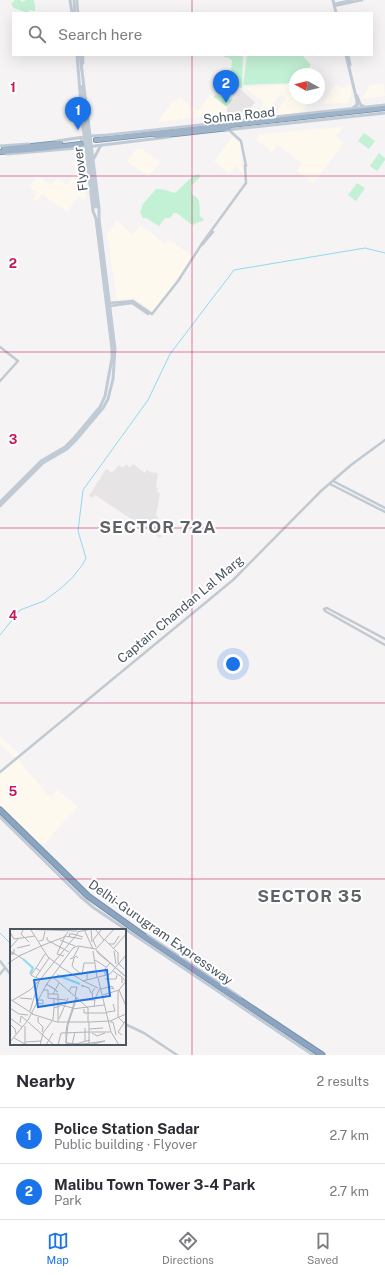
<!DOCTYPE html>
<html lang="en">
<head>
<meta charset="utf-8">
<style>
	body { margin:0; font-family:"Public Sans",sans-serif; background:#f2f2f3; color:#2b2b33 }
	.compass { position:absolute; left:289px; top:68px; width:36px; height:36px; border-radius:50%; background:#fff; box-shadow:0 4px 16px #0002; rotate:278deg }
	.you { position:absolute; left:233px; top:664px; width:14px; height:14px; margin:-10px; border:3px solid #fff; border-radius:50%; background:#1a73e8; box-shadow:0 0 0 6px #1a73e833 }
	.badge { display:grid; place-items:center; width:26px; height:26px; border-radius:50%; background:#1a73e8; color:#fff; font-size:13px; font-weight:700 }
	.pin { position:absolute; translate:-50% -33px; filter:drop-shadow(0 1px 2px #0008) }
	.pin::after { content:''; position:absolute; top:21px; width:14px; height:12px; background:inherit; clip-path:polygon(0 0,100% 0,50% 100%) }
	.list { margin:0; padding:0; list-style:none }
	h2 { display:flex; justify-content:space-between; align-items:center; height:52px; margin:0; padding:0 16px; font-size:17px }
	h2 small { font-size:13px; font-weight:400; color:#7c7c81 }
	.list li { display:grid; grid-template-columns:26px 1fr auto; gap:12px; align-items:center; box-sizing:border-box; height:56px; padding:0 16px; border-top:1px solid #e1e1e2 }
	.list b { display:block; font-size:15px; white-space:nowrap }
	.list p { margin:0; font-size:13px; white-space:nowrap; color:#7c7c81 }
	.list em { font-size:13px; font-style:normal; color:#7c7c81 }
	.icon { flex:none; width:22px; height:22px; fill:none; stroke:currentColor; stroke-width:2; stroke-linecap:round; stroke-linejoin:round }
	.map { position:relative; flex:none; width:385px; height:1055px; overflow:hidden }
	.search { position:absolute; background:#fff; box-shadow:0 4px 16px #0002; left:12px; right:12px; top:12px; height:44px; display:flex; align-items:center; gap:10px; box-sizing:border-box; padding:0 14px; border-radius:0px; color:#7c7c81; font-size:15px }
	.sheet { height:164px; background:#fff }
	nav { display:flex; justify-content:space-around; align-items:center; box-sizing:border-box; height:56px; border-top:1px solid #e1e1e2; background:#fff; font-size:11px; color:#7c7c81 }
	nav a { display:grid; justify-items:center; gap:2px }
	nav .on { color:#1a73e8 }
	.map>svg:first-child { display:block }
</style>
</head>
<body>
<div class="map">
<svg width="385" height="1055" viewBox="0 0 385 1055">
	<rect width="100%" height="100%" fill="#f5f3f3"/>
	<!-- commercial -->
	<path fill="#fdf9ef" d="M384,83L385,96L361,99L370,85Z
		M295,84V98H312L302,112L274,116L286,98L280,94L270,107H262V101L245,88Z
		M336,84L344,89L347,84L350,85L352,94L347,103L322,104Z
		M210,94L227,107L226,114L157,122L174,100L175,101L179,97L198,111Z
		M343,127L336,136L344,142L314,183L297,171L302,164L278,145L280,142L272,152L256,140L260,134Z
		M232,137L240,143L243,173L235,166L230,174L214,161Z
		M136,149H142L160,162L149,177L127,162Z
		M79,155H82L86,196L83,200L79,196L67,212L42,194L37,201L33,199L37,193L29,187L38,176L51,185L57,178L67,185L77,170L71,165Z
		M117,221L133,234L141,225L165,244L169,240L194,257L153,312L134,298L117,301L107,233Z
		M0,738H2L19,754L15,758L0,744Z
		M17,758L48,795L51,796L58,790L78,807L52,834L53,835L44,845L41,842L39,844L0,805V774Z"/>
	<!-- education -->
	<path fill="#e6e4e5" d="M241,90L255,102L248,111L227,113V109Z
		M126,464L130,468L133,464L145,473L147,470L150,472L158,473L156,487L158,488L157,492L160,493L156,516L158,517L156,533L162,536L160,538L95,495L93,498L89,496L106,469L112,473L119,465L123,468Z"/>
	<!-- green -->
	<path fill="#c3f1d5" d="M15,0H20L22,2L26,0H34L35,5V11L29,10L28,13L14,8L11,4Z
		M224,55H243L242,88L213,85L214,81L218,80L226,83L230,79L232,61L229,58L224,57Z
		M247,55H302L311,65L304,74H295V83L243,85Z
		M215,95L225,96L229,99H234L227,107L214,97Z
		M364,133L375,141L369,149L358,141Z
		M379,153L385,158V160L377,171L370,166Z
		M199,174L200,177L191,186L192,195C202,198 199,206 200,216L204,220L192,225L177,213H174L170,218H165L159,226L146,218H143L140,212L143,204L156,189H161L175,193L193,176Z
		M357,183L365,188L356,201L348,195Z"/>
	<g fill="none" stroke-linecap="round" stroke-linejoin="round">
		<!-- stream -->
		<path stroke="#90daee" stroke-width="1" d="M0,635L20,610L44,601L60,589L72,578L83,564L86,558L78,531L83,490L148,400L170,354L234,270L365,248L385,253
			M0,933L11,944
			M8,964L11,960"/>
		<!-- trunk-tunnel -->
		<path stroke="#caccce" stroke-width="4.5" stroke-dasharray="4.5 2" stroke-linecap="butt" d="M80,141L96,140"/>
		<!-- trunk casing -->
		<g stroke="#7690ad" stroke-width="6">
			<path id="trunk" d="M157,136L229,128
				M96,140L385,108
				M4,149L60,143
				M0,152L37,149L81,144"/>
		</g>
		<!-- motorway casing -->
		<g stroke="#7690ad" stroke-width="7">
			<path id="motorway" d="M0,810L88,896L144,936L322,1055"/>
		</g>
		<!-- tertiary -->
		<path stroke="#c1cad2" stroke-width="2.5" d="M77,0L78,13
			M334,4L352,0
			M334,6L362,0
			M81,66L83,63V55
			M229,130L241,141L246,166
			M202,245L213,232
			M109,303L133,301L152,314L178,281L203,242L246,183L245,165
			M110,306L132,303L148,314L150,313
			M0,347L18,361L0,381
			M333,481L385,508
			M330,484L385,512
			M385,639L327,608L324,609L325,611L385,645
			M0,772L233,580L321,491L351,465L385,440
			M0,961L11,975
			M0,974L5,968
			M125,1024L144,1033L177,1055"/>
		<!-- secondary -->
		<path stroke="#c1cbd6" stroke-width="3" d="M70,0L72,13
			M74,0L75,13
			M333,0L336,13
			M346,55L357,101V105L354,107
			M348,55L350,65
			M357,96L360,104L364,107
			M226,130L385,113
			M57,141L91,136L108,135L385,105
			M0,146L29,144
			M7,154L78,148L169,137
			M94,158L101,145
			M0,502L41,461L65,447L74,438L100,407L105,396L112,358V349L96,219L93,211L82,117L77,55
			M0,506L43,463L67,449L76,440L103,408L108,399L113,379L115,349L99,219V208L80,55
			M0,817L81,897L94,908L313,1055
			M147,935L240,997"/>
		<!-- trunk -->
		<use href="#trunk" stroke="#9fb4c9" stroke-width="4.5"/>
		<!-- motorway -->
		<use href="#motorway" stroke="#8ba5c1" stroke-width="5"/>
		<!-- secondary-bridge -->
		<path stroke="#c1cbd6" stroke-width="3" d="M80,86L95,207
			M83,86L97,207"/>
	</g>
	<!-- grid -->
	<path fill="none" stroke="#c2185b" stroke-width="1" stroke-opacity="0.55" d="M192,0V13M192,55V1055M0,176H385M0,352H385M0,528H385M0,703H385M0,879H385"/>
	<g text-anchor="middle" stroke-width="4" stroke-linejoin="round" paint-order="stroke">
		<!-- street labels -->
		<g font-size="13" fill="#4a5661" stroke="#fff">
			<text transform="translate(239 115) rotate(-6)" y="5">Sohna Road</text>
			<text transform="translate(80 169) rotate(-97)" y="5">Flyover</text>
			<text transform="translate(180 609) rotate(-40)" y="5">Captain Chandan Lal Marg</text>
			<text transform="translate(161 932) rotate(35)" y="5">Delhi-Gurugram Expressway</text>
		</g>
		<!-- district labels -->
		<g font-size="17" font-weight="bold" letter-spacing="1" fill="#5f6368" stroke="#fff">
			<text x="158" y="533">SECTOR 72A</text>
			<text x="310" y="902">SECTOR 35</text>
		</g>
	</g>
	<!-- overview -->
	<g transform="translate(10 929)">
		<rect width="116" height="116" fill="#f5f3f3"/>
		<path fill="none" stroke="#90daee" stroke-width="2" d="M13,30L23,39L20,45M47,46L70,55"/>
		<path fill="none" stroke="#b1b4b9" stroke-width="1" d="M8,0L67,2M74,0L83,20M81,0L82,13M85,0L94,11M13,1L11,5L19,13M21,1L31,17L54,8L58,3M0,3L4,10L25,7M67,3L82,0M37,8V11L59,23M60,8L59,5H63L73,8M50,11L65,17M95,11L109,25M29,12L33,11L35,2M99,15H104L109,7M86,18L83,11L92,0M0,19L8,10M7,19L20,16M103,20L116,5M86,21L89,25L106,39L116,48ZM0,22L13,30M83,22L87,48M104,22L106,35M3,23L0,25H4V20M108,25V34L114,40M9,27L31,17L38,28L50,37M54,27L47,25L55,7L72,10M60,30L63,29L69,18M85,31L96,38M0,33L11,26M44,33L68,4M49,37L73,52L100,45L116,26M65,40L72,46L74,34H84M65,40L62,37L64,29L66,27L68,29M30,42L26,39L35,25M103,42L112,48V54M95,46V40L100,34M43,48L78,79M26,49L21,46L26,39M88,49L101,103L109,116M113,49L116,53V71M95,50H106L107,46M30,51L26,48L39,29M77,51V43L84,42M73,52L88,59M36,55L43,59L48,63L43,59ZM73,58L71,56L79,59L81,64M91,60L102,57L104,60L98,58M33,61H38V69L56,71M109,61L116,77M108,62V88L114,94M59,63L61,58H67L65,67M38,65H48V93M43,65L49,54M93,66L109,61L116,52M66,68L57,96L56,103V114L60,115L71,116L83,115L95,112L73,115L56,114L58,96L67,68M10,69L22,70M44,69V79L50,77L51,73M0,70L23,85M85,70L90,59M3,71L20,61L29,52M70,71H85L84,78M83,71L82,63L85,59M27,74L33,75V71H28M51,76L63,79M0,79L9,85L18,86M78,79V93M62,80L94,76M74,80V84H97M20,82L29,52L44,33M97,83L105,82L103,75M22,85L47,93H79L100,92L116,85M28,88V93L33,98L32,103M0,89L12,98M49,90L58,69M43,91L44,79M18,93L44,116M100,93H103L106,106M10,94L11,87L17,92M0,95L5,100L6,105M79,100L93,99M79,103H100M82,104L87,107L95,104M112,106L108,103L116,91M4,109L15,115M75,112V99M0,113L18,91L36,56L63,19L68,17L86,20L104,0M15,113L31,112M15,115V97M66,115L80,111M79,115V93M30,116L33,104L42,92M36,116L43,104M48,116L51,104L79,103M62,116L65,103"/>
		<path fill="#1a73e8" fill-opacity="0.15" stroke="#1a73e8" stroke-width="2" d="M97,41L100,67L28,78L24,51Z"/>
		<rect width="116" height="116" fill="none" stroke="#4a5661" stroke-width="2"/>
	</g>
	<g font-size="13" text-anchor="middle" font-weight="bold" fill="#c2185b" stroke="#fff" stroke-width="4" stroke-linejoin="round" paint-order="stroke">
		<text x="13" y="92">1</text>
		<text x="13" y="268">2</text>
		<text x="13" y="444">3</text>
		<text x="13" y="620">4</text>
		<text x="13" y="796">5</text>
	</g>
</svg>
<svg class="compass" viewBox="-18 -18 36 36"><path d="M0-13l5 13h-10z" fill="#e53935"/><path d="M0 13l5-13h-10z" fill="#7c7c81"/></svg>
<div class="you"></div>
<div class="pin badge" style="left:78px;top:130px">1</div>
<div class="pin badge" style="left:226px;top:103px">2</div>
<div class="search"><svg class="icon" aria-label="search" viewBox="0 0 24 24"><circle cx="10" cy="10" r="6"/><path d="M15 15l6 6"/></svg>Search here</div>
</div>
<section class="sheet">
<h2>Nearby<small>2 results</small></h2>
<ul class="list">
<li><span class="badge">1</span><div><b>Police Station Sadar</b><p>Public building · Flyover</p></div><em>2.7 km</em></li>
<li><span class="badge">2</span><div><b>Malibu Town Tower 3-4 Park</b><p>Park</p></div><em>2.7 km</em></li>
</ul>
</section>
<nav>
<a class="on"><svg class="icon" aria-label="map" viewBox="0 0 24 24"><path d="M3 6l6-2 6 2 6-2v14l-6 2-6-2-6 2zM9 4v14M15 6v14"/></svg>Map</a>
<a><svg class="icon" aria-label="directions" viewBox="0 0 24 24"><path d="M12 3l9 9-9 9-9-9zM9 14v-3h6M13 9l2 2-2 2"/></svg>Directions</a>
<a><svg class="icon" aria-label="saved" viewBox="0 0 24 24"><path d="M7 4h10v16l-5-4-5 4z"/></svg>Saved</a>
</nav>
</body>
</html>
